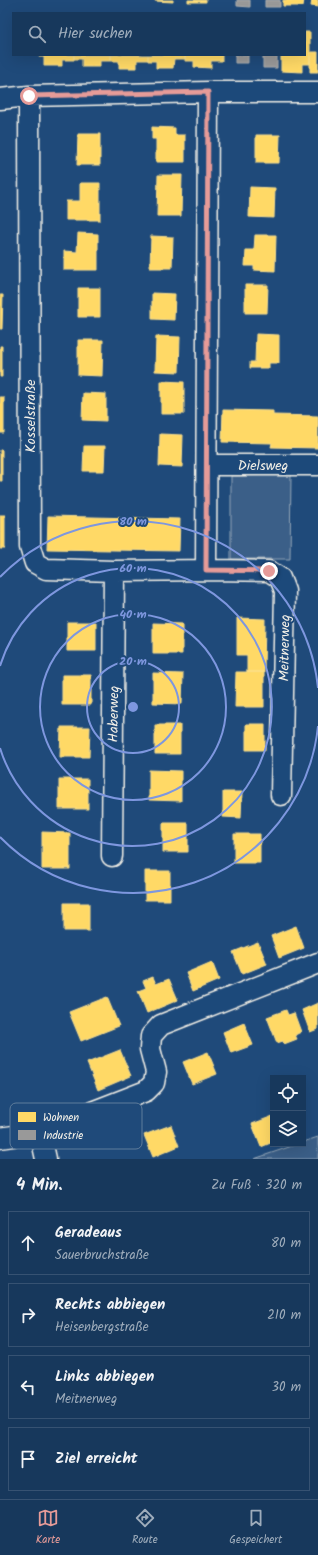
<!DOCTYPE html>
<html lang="de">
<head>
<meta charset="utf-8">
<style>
	body { margin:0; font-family:Kalam,sans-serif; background:#244365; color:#f1f3f6 }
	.controls { position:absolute; right:12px; bottom:12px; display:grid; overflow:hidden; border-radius:0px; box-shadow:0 4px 16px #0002 }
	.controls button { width:36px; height:36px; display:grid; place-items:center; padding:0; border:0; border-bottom:1px solid #365272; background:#17385c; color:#f1f3f6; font:20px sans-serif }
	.stop { position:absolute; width:12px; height:12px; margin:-9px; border:3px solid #e69b98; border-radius:50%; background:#fff }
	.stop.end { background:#e69b98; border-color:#fff; box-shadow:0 1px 4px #0008 }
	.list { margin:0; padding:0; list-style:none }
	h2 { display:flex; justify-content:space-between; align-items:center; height:52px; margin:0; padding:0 16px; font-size:17px }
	h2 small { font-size:13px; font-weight:400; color:#9eacbb }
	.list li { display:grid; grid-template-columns:26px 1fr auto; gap:12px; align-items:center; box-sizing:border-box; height:64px; margin:0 8px 8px; padding:0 8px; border:1px solid #365272; border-radius:0px }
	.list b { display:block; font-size:15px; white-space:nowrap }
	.list p { margin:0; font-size:13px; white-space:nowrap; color:#9eacbb }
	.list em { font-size:13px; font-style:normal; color:#9eacbb }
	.icon { flex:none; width:22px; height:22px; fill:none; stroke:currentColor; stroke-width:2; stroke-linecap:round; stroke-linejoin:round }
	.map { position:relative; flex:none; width:318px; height:1159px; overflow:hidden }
	.search { position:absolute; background:#17385c; box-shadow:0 4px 16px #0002; left:12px; right:12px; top:12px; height:44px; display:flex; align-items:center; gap:10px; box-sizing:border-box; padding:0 14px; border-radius:0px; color:#9eacbb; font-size:15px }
	.sheet { height:340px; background:#17385c }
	nav { display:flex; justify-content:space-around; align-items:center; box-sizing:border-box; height:56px; border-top:1px solid #365272; background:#17385c; font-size:11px; color:#9eacbb }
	nav a { display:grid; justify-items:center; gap:2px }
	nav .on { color:#e69b98 }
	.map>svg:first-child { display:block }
</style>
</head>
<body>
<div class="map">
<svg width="318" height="1159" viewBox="0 0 318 1159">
	<rect width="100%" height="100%" fill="#1f4a7a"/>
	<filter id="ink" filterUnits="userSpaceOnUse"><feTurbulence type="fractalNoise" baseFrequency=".025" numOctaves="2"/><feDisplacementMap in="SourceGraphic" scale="8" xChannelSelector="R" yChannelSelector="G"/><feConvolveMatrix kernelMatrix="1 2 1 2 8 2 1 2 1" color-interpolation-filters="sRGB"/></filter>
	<g filter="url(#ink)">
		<!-- green -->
		<path fill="#3a5f88" stroke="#97a8b8" d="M291,475L290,559H231V476Z
			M318,1137V1159H254L298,1144H303V1142Z"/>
		<!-- homes -->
		<path fill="#ffd966" stroke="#fce08d" d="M155,0H173V2L155,1Z
			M188,0H206V2H188Z
			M283,0H304L303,6H283Z
			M312,0H318V7L311,6Z
			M305,32H310V64H302V72L281,71V55H305Z
			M310,52H318V72H310Z
			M39,55H74V60H62V66H44V57H39Z
			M74,55H111V61H100V67H82V59H74Z
			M111,55H148V60H137V68H119V61H111Z
			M148,55H185V59H174L173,68H156V61H148Z
			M185,55H222V61H211V68L194,67V61H185Z
			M152,127L175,128V135H185V162H156V139H152Z
			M78,134H100V165H77Z
			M256,135H280L279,163H256Z
			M158,175H182L181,216H157Z
			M80,183H100V220H66V201H80Z
			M250,187L275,188L274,218L249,217Z
			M78,233L98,234V270H64V251L77,252Z
			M255,235H276L275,271L254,270V266H245L246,250H254Z
			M151,236L173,237L172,268H150Z
			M245,285H268L267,313H245Z
			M78,288H100V317H78Z
			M152,293L175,294L174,320L152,319Z
			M0,295H3L2,329H0Z
			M256,334L279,335V363H269V368H250V362H255Z
			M156,336L180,337L179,372L155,371Z
			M78,340H103L102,376L78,375Z
			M0,346H2V377H0Z
			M161,381L184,382V414H161Z
			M83,393L106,394V421L82,420Z
			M0,397H4V433H0Z
			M223,410L273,411V415L318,416V448L271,447L272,443L222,442Z
			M160,434L183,435L182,467L159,466Z
			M84,446H105L104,471H83Z
			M0,450H2V481H0Z
			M0,515H5V549H0Z
			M48,516L180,519L179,551L47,549Z
			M237,618L265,619L264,672H247V655H237Z
			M67,622H96V651H67Z
			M153,623L182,624V654H153Z
			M236,672H264V707H235Z
			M153,673L183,674L182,704L153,703Z
			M62,675H91V705H62Z
			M246,724H265V750H246Z
			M155,725H180V754H155Z
			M61,727H90L89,757H60Z
			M149,770L181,771V801L149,800Z
			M59,779H88V809H59Z
			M223,792H242L241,818L223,817Z
			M163,823H188V852H163Z
			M42,832L70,833V869H42Z
			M234,834H260V863H234Z
			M145,871H170V900H145Z
			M64,903H89V931H64Z
			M296,926L304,948L279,958L271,936Z
			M258,942L267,964L242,974L233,952Z
			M212,962L219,980L193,991L186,973Z
			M153,977L156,984L169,979L178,1000L147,1013L138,991L146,988L143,981Z
			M107,997L119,1026L81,1041L69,1012Z
			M318,1003V1029L310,1032L302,1010Z
			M286,1010L288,1015L294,1013L301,1032L295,1035L297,1039L284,1044L283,1041L277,1043L267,1017Z
			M244,1023L253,1045L231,1053L223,1032Z
			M120,1050L131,1076L98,1090L87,1063Z
			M208,1052L217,1074L192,1084L183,1062Z
			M273,1116V1142L261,1147L252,1124Z
			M171,1125L179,1146L153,1157L144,1135Z"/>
		<!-- industry -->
		<path fill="#999" stroke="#b4b3b1" d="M237,0H250V7L237,6Z
			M265,0H280V7H265Z
			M235,55H248V63H235Z
			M263,55H277V68H263Z"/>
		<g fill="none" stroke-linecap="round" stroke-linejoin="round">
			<!-- minor casing -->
			<g stroke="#f4f1e8" stroke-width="23">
				<path id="minor" d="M29,96L30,547L35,563L46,569L114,571L213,570L269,571L280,578L285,591L281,795
					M0,99L29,96L208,92H318
					M207,465H318
					M206,570L208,92
					M112,856L114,571
					M40,1132L46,1159
					M0,1138L40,1132L146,1091L154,1083L156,1072L150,1049L151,1036L161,1025L318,963"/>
			</g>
			<!-- minor -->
			<use href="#minor" stroke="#1f4a7a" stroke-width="20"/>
		</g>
	</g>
	<g fill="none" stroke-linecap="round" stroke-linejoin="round" filter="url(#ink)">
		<!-- route -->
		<path stroke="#e69b98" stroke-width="5" d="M29,96L208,92L206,570L269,571"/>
	</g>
	<!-- distance rings -->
	<g fill="none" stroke="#7e97df" stroke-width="2">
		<circle cx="133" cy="707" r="46"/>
		<circle cx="133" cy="707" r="93"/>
		<path d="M0 666A139 139 0 1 1 0 748"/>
		<path d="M318 726A186 186 0 0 1 0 837M0 577A186 186 0 0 1 318 688"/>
	</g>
	<g text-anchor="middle" stroke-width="4" stroke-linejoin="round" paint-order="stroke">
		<!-- street labels -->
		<g font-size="14" fill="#f4f1e8" stroke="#1f4a7a">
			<text transform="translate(30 416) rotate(-90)" y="5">Kosselstraße</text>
			<text x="263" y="470">Dielsweg</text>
			<text transform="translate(284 648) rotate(-89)" y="5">Meitnerweg</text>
			<text transform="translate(113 714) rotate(-89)" y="5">Haberweg</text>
		</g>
	</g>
	<!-- legend -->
	<rect x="10" y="1103" width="132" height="46" rx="6" fill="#1f4a7a" stroke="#5f7c9b" stroke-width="1"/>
	<rect x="18" y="1112" width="18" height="10" fill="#ffd966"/>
	<rect x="18" y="1130" width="18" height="10" fill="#999"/>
	<g font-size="11" fill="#f4f1e8">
		<text x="43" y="1121">Wohnen</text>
		<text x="43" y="1139">Industrie</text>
	</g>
	<circle cx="133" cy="707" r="6" fill="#7e97df" stroke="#1f4a7a" stroke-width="2"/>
	<g font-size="12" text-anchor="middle" font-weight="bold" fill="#7e97df" stroke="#1f4a7a" stroke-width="4" stroke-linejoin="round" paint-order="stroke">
		<text x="133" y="525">80 m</text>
		<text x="133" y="572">60 m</text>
		<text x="133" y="618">40 m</text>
		<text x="133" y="665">20 m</text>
	</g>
</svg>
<div class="controls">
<button><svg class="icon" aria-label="locate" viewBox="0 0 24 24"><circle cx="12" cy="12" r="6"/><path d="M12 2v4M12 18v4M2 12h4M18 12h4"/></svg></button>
<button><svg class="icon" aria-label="layers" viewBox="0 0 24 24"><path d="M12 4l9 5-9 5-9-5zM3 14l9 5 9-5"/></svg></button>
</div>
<div class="stop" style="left:29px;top:96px"></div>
<div class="stop end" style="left:269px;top:571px"></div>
<div class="search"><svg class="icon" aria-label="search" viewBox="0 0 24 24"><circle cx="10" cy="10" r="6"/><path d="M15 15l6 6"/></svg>Hier suchen</div>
</div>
<section class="sheet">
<h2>4 Min.<small>Zu Fuß · 320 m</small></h2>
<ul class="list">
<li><svg class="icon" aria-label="ahead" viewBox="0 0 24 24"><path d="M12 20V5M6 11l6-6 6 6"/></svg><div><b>Geradeaus</b><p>Sauerbruchstraße</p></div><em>80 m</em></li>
<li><svg class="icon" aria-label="right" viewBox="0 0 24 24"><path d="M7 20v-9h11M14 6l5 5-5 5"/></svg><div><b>Rechts abbiegen</b><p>Heisenbergstraße</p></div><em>210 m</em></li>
<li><svg class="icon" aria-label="left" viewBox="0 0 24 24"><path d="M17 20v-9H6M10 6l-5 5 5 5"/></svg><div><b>Links abbiegen</b><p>Meitnerweg</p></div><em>30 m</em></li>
<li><svg class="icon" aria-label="arrive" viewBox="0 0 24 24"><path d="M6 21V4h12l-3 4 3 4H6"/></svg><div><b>Ziel erreicht</b></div></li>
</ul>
</section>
<nav>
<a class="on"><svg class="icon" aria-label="map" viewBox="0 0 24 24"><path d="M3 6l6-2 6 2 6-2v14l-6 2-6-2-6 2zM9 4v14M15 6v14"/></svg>Karte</a>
<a><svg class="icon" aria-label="directions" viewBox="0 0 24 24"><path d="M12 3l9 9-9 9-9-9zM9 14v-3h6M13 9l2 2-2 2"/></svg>Route</a>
<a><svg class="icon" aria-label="saved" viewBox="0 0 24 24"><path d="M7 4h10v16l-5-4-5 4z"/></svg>Gespeichert</a>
</nav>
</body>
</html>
